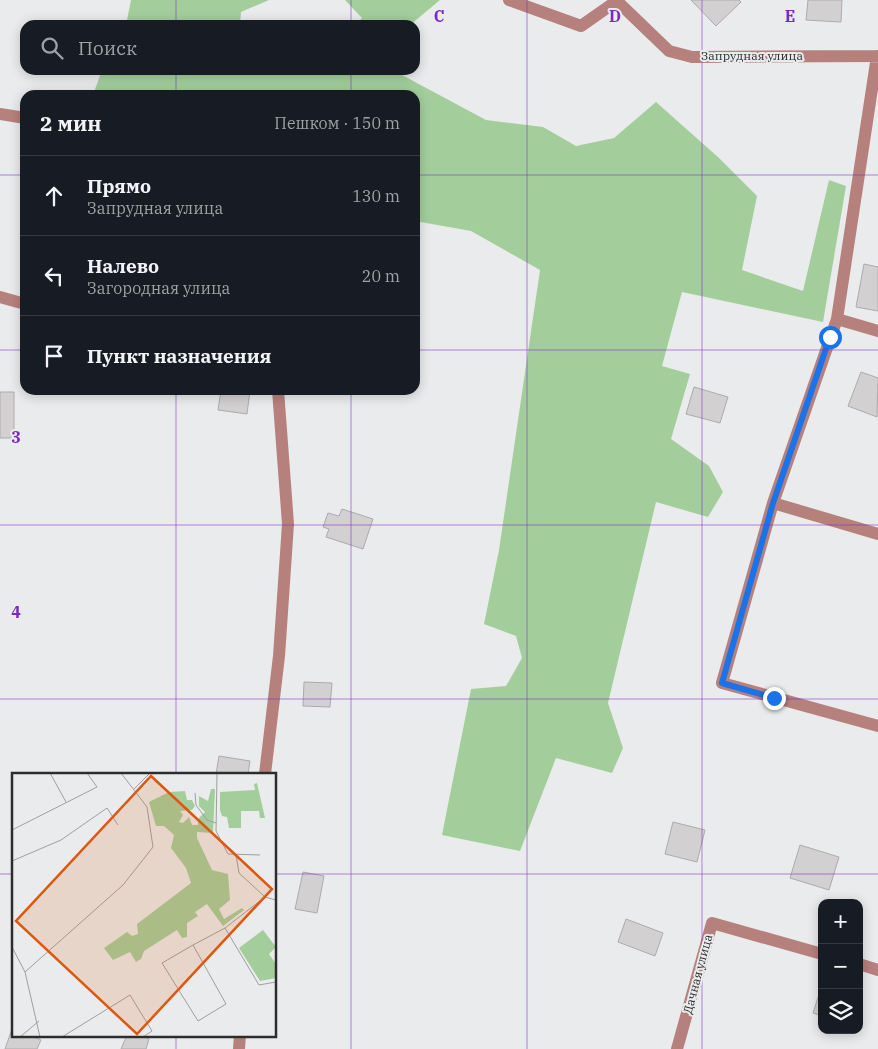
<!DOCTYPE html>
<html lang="ru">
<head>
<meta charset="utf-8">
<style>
	body { margin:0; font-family:"IBM Plex Serif",serif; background:#242831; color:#f1f3f6 }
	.controls { position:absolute; right:15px; bottom:15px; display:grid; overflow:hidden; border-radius:10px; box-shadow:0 2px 12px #0003 }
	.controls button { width:45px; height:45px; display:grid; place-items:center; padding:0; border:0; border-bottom:1px solid #363941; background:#171b24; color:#f1f3f6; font:25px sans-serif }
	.stop { position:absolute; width:15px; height:15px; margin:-11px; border:4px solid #1a73e8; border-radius:50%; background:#fff }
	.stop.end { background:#1a73e8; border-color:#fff; box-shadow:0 1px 5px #0008 }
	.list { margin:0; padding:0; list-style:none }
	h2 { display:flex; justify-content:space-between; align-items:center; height:65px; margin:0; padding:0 20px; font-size:21px }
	h2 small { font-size:16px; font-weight:400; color:#9ea1a6 }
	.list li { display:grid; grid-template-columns:32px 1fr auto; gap:15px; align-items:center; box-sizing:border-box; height:80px; padding:0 20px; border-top:1px solid #363941 }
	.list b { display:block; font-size:19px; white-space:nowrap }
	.list p { margin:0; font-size:16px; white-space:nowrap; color:#9ea1a6 }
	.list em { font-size:16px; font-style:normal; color:#9ea1a6 }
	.icon { flex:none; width:28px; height:28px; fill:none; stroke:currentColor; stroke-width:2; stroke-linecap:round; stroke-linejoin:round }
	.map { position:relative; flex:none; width:878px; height:1049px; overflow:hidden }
	.search { position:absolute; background:#171b24; box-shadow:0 2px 12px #0003; left:20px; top:20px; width:400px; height:55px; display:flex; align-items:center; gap:12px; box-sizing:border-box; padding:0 18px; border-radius:15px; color:#9ea1a6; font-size:19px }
	.panel { position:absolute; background:#171b24; box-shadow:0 2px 12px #0003; left:20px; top:90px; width:400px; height:305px; border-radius:15px }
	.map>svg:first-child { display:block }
</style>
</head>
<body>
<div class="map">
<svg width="878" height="1049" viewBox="0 0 878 1049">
	<rect width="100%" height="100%" fill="#eaebec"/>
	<!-- green -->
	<path fill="#a3ce9c" d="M131,0H269L241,12L240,25H126Z
		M345,0H440L410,25H355L362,18Z
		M102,70H275L276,74L290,70H398L402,75L486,120L543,127L576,146L614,138L656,102L719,158L757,196L742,270L803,291L829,180L846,186L823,322L682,292L662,366L690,374L671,439L709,466L723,492L708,517L656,502L608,703L623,748L612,773L556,758L520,851L442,835L471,689L506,686L522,658L516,636L484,624L499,550L540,270L471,231L415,221V95H93Z"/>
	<!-- building -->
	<path fill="#d2d0d1" stroke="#acabab" d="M691,0H739L741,2L716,26Z
		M808,0H842L841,22L806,20Z
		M864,264L878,267V311L856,307Z
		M861,372L878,378L877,417L848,406Z
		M694,387L728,397L720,423L686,414Z
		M221,390H250L247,414L218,410Z
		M0,392H14V438H0Z
		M342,509L373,519L363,549L326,537L329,529L323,527L328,513L339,516Z
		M304,682L332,683L330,707L303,706Z
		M219,756L250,761L248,774H216Z
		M673,822L705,830L697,862L665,854Z
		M800,845L839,857L829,890L790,878Z
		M303,872L324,876L317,913L295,909Z
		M626,919L663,933L655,956L618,942Z
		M822,985V1016L813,1013Z
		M12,1029L14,1035H29L41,1040L37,1049H5Z
		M127,1035H139L149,1039L146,1049H121Z"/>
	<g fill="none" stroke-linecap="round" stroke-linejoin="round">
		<!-- minor -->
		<path stroke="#b6807d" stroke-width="12" d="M509,0L581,26L618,0
			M617,1L669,51L692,57L878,56
			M877,56L837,319L773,503L722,683L878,726
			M0,114L25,118
			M0,297L25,304
			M837,319L878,331
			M773,503L878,534
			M265,774L279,656L288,524L278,390
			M859,964L878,970
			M239,1049L240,1035
			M677,1049L712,923L822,954"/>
	</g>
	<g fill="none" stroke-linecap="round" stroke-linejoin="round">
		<!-- route -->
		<path stroke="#1a73e8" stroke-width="6" d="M774,698L722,683L773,503L830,337"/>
	</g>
	<!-- grid -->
	<path fill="none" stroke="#7b2cbf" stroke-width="1" stroke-opacity="0.55" d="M176,0V25M351,0V25M527,0V1049M702,0V1049M176,70V95M351,70V95M0,175H25M415,175H878M0,350H25M415,350H878M176,390V774M351,390V1049M0,525H878M0,699H878M0,874H14M275,874H878M176,1035V1049"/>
	<g text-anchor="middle" stroke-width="4" stroke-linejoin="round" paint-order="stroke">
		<!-- street labels -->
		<g font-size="12" fill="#2c2d2d" stroke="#eaebec">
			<text x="752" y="60">Запрудная улица</text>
			<text transform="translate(698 974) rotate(-75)" y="4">Дачная улица</text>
		</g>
	</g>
	<!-- overview -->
	<g transform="translate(12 773)">
		<rect width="264" height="264" fill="#eaebec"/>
		<path d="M245,10L253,45H248L247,38H229V55H217L215,44L210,43L208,37V19L243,17L242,11ZM199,16H203L201,60L185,59V65L200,97L216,101L218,127L207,136L212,146L230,135L232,137L211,153L195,131L183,139L186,143L175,150V164L170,165L165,157L132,178L129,186L124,189L118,179L101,187L92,175L115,159L120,163L126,161L125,151L179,110L174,95L159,75L162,62L152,53H144L137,29L157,19L173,18L175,27H180L183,33L180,37L168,38L171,42L167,49L171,50L177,44L180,52H186V46L193,39L187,33V23L196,28ZM251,157L264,174L257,181L264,191V205L248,208L227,175Z" fill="#a3ce9c"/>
		<path fill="none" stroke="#9e9fa0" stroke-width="1" d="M38,0L54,29M205,0L204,58L216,81L248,82M122,16L138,0M183,20L184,32L195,47L204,50M0,57L85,14L75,0M224,82L227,100L253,124L264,127M0,88L49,67L95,35L106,52M213,155L247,212L264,209M181,172L214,231L186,248L150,190L181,172L213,155L253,124M0,174L13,199L28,264M13,199L111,112L141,74L135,34L109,0M8,264L27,248M50,264L118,222L140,258L131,264"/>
		<path fill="#df570e" fill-opacity="0.15" stroke="#df570e" stroke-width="2.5" d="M139,3L260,116L125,261L4,148Z"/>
		<rect width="264" height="264" fill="none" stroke="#2c2d2d" stroke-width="2.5"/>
	</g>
	<g font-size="16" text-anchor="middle" font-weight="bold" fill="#7b2cbf" stroke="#eaebec" stroke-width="4" stroke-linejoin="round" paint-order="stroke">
		<text x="439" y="22">C</text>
		<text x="615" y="22">D</text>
		<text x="790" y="22">E</text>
		<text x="16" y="443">3</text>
		<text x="16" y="618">4</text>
	</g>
</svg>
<div class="controls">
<button>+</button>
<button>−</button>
<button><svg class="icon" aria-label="layers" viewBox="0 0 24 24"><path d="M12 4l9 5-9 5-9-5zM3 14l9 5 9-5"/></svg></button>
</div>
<div class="stop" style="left:830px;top:337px"></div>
<div class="stop end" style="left:774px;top:698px"></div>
<div class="search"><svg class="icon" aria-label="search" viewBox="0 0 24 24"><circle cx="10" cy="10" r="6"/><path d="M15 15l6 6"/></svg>Поиск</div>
<section class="panel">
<h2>2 мин<small>Пешком · 150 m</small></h2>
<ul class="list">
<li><svg class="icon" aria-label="ahead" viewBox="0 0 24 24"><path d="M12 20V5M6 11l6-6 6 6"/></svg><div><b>Прямо</b><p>Запрудная улица</p></div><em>130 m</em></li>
<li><svg class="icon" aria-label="left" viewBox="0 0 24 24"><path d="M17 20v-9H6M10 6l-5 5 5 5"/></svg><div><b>Налево</b><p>Загородная улица</p></div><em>20 m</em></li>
<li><svg class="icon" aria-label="arrive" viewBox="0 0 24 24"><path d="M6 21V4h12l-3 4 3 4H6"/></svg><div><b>Пункт назначения</b></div></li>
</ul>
</section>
</div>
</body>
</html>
